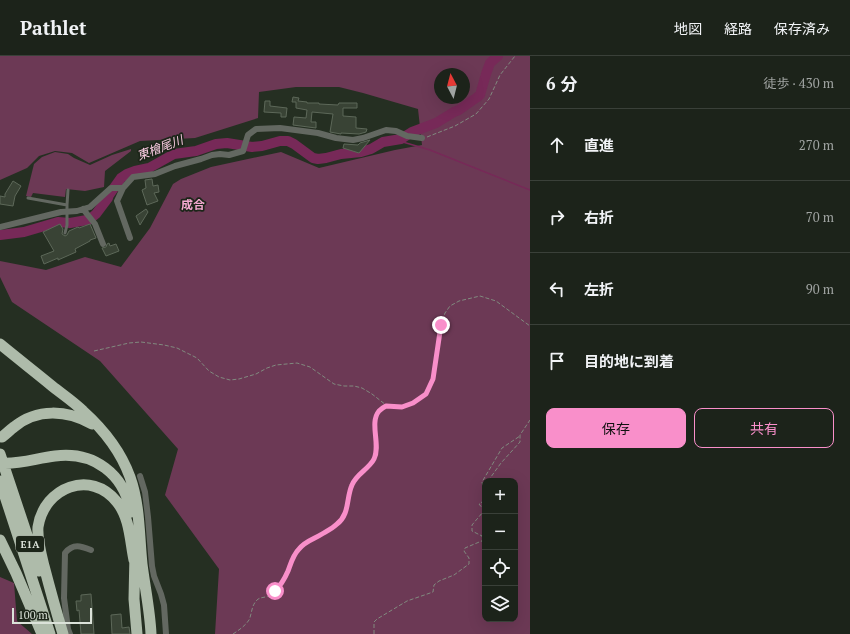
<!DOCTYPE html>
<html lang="ja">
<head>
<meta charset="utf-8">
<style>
	body { margin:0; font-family:"PT Serif","Noto Sans JP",serif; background:#252b23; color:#f1f3f6 }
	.controls { position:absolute; right:12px; bottom:12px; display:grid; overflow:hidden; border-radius:8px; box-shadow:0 4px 16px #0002 }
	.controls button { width:36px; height:36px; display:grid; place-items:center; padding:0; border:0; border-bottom:1px solid #3a4039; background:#1c231a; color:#f1f3f6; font:20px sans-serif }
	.compass { position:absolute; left:434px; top:12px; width:36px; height:36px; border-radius:50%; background:#1c231a; box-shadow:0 4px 16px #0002; rotate:353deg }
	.scale { position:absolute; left:12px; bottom:10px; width:80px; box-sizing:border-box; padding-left:4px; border:2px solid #dbe2d9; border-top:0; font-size:11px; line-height:14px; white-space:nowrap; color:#dbe2d9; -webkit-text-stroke:3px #1c2519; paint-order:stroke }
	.stop { position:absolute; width:12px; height:12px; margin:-9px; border:3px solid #f98fca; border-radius:50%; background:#fff }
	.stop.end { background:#f98fca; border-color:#fff; box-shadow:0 1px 4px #0008 }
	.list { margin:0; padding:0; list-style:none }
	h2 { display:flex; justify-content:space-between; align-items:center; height:52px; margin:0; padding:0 16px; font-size:17px }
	h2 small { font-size:13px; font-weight:400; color:#a0a4a2 }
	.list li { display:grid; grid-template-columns:26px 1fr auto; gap:12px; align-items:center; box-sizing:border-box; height:72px; padding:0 16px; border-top:1px solid #3a4039 }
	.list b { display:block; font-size:15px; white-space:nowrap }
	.list em { font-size:13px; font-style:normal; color:#a0a4a2 }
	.actions { display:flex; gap:8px; padding:12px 16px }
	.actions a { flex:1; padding:9px 0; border:1px solid #f98fca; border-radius:8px; text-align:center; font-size:14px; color:#f98fca }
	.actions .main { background:#f98fca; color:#111 }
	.icon { flex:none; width:22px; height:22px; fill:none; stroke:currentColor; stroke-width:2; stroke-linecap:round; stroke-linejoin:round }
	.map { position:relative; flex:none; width:530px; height:578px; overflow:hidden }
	header { display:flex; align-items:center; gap:24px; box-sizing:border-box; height:56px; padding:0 20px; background:#1c231a; border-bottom:1px solid #3a4039 }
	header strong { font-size:19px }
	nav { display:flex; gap:22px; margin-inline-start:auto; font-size:14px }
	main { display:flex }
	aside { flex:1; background:#1c231a }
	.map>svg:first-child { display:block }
</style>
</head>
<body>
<header>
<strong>Pathlet</strong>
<nav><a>地図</a><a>経路</a><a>保存済み</a></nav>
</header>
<main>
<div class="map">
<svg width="530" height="578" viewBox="0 0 530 578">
	<rect width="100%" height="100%" fill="#252f22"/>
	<!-- green -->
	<path fill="#6c3955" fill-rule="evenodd" d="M0,0H530V578H215L219,513L165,439L178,393L100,305L12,246L0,221V205L46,214L85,201L121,211L150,172L173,128L181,123L211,111L281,96L319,112L395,94L422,89L418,53L363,37L339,31H296L259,36L258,62L195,82L140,85L89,107L72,97L55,95L39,100L27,112L0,124ZM440,18H464V42H440ZM485,425H515V563H485Z
		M131,93V95L105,115L104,131L85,135L66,133L65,141L33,137L31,141L26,140L34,108L42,101L55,96L68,98L74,102L90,109L112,99Z
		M0,521L14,527L17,565L32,578H0Z"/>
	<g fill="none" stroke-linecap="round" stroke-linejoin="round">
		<!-- stream -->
		<path stroke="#772958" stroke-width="1.5" d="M396,84L430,94L530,134"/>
		<!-- river -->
		<path stroke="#772958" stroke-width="10" d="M0,179L24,176L58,166L70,167L87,164L90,163L96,158L108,142L109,139L121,122L127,118L135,115L149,112L174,98L196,95L216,88L227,87L252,91L262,90L280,85H288L294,88L313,102L318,103L326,102L341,98L361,96L371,93L383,86L401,83L412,76L436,67L454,56L459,54L476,42L480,39L486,18L490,7L498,0"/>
	</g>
	<!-- building -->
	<path fill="#394335" stroke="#5d6859" d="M293,41L299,42L298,45L307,46V47H319V48L338,49L339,47H357V52H343V60L356,61V72L367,73L366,76L359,78L341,77V78L330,76L333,58L312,56L311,66H316V72L293,69L294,61L306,62L307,54L296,52V46H292Z
		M265,45H270V50L287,52L286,61H281V57L264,56Z
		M370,84L359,97L343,92L344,88L358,89L360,87Z
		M152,123L153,130L158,129L159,136L154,137L158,145L147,149L142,134L146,132L145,124Z
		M13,125L21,130L15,140L13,150L0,148V140L5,141V138Z
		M146,153L148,156L140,169L136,160Z
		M60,168L63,173L62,178L65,180L67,179L69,175L78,171L79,172L90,168L96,182L90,184V185L75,193L76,196L58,204V202L44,208L41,200L54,195L43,176Z
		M109,187L110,190L116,188L119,195L106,200L102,192L106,191L107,188Z
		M91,538L94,578H81L79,554L77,555L76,545H81V539Z
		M121,558L122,572L129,571L130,578H112L111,559Z"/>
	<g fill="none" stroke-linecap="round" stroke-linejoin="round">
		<!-- path -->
		<path stroke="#818a7f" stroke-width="1" stroke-dasharray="4 2" stroke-linecap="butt" d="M427,81L455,70L476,58L489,43L500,19L515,0
			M94,295L129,287L141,286L164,289L177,292L197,302L209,315L219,321L230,324L239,323L256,318L267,312L276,309L297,307L310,311L334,328L344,330H354L362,332L372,338L386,349L402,351L413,347L426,338L433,323L441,269L445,257L450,250L459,245L480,240L496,245L530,270
			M488,425L501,407L520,386V379L530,364
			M485,428L483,430L485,433
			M483,430L482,426L502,392L520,380
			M233,578C239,574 245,570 249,564C252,558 251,550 257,544C260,541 264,542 268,540C273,538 279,533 281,528C288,517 291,501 299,492C304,486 312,483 320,480C326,477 332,472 338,468C350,458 346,442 352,429C356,418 368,413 374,403C381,389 369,368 379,356C380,354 383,352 386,350
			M374,578V566L377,563L407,545L433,536L434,529L439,525L454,519L469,508V502L464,495L465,492L484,484L482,480L472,475V469L483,456V453L479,448L485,444"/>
		<!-- lane -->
		<path stroke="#636861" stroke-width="3" d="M28,142L67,149L68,134
			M65,177L67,169V149"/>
		<!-- street -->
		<path stroke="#636861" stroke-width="6" d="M83,153L95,168L103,188
			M0,171L61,156L77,155L90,151L111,132H123
			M130,182L117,145L123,132L133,121L155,118L175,110L201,103L212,99L220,98L229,99L243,95L248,79L256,73L280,72L318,77L336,82L353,84L363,82L386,74L396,75L407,80L422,82
			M140,420L145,436L148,461L152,510L154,520L161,538L164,549L166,578
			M70,578L68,573L64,542L65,497C73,487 81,490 91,494"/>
		<!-- highway -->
		<path stroke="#aebbaa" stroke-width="11" d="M0,288C17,302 35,316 52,330C62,338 74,346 83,355C103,373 121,396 130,421C140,449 139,479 142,508C145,532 150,555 151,578
			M2,381C6,378 10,374 14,371C37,352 67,354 92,368
			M0,398L39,515
			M0,407C18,409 37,402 55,400C94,395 124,418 131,456
			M0,425L50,578
			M0,484L16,517L42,578
			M135,497L134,543L137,578
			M63,578C56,555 50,533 44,510C41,498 37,483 38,471C44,431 91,413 117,446C130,462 130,485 134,504"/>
	</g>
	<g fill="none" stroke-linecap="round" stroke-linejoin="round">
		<!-- route -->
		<path stroke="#f98fca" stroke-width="5" d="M275,535C281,529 285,522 288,515C291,507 293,499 299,493C305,485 314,483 322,478C327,475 333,472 337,468C350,458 346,442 352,429C356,418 369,413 374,403C381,389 369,367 379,355C381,353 384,351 386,350L402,351L413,347L426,338L433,323L441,269"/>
	</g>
	<g text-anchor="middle" stroke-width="3.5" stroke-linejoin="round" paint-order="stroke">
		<!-- shield labels -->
		<rect fill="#1c2519" stroke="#a2a99f" stroke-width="1" x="16" y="480" width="28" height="16" rx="3"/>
		<g font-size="10" font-weight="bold" fill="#dbe2d9">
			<text x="30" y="492">E1A</text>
		</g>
		<!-- water labels -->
		<g font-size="12" font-style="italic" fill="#facbe2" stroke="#1c2519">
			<text transform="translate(160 92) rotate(-21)" y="4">東檜尾川</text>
		</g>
		<!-- neighbourhood labels -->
		<g font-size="12" font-weight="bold" fill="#f4a9d1" stroke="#1c2519">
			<text x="193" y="153">成合</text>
		</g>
	</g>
</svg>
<div class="controls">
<button>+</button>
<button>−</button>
<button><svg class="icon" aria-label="locate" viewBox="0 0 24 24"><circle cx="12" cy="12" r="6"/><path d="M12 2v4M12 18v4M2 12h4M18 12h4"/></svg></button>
<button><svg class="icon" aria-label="layers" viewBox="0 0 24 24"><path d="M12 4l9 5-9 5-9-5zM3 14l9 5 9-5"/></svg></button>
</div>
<svg class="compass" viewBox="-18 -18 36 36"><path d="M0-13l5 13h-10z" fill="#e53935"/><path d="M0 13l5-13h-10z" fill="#a0a4a2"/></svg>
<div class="scale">100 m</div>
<div class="stop" style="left:275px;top:535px"></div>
<div class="stop end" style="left:441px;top:269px"></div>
</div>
<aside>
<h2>6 分<small>徒歩 · 430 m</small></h2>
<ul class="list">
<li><svg class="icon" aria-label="ahead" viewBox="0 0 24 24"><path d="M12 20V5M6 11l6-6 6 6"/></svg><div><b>直進</b></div><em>270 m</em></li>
<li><svg class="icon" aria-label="right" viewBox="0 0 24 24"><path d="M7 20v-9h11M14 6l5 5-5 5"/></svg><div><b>右折</b></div><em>70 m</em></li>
<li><svg class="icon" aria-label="left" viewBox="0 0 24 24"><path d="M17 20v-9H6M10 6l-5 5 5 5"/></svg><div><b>左折</b></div><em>90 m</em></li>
<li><svg class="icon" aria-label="arrive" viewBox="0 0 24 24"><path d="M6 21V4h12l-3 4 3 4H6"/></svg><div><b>目的地に到着</b></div></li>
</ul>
<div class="actions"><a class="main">保存</a><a>共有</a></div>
</aside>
</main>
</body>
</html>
